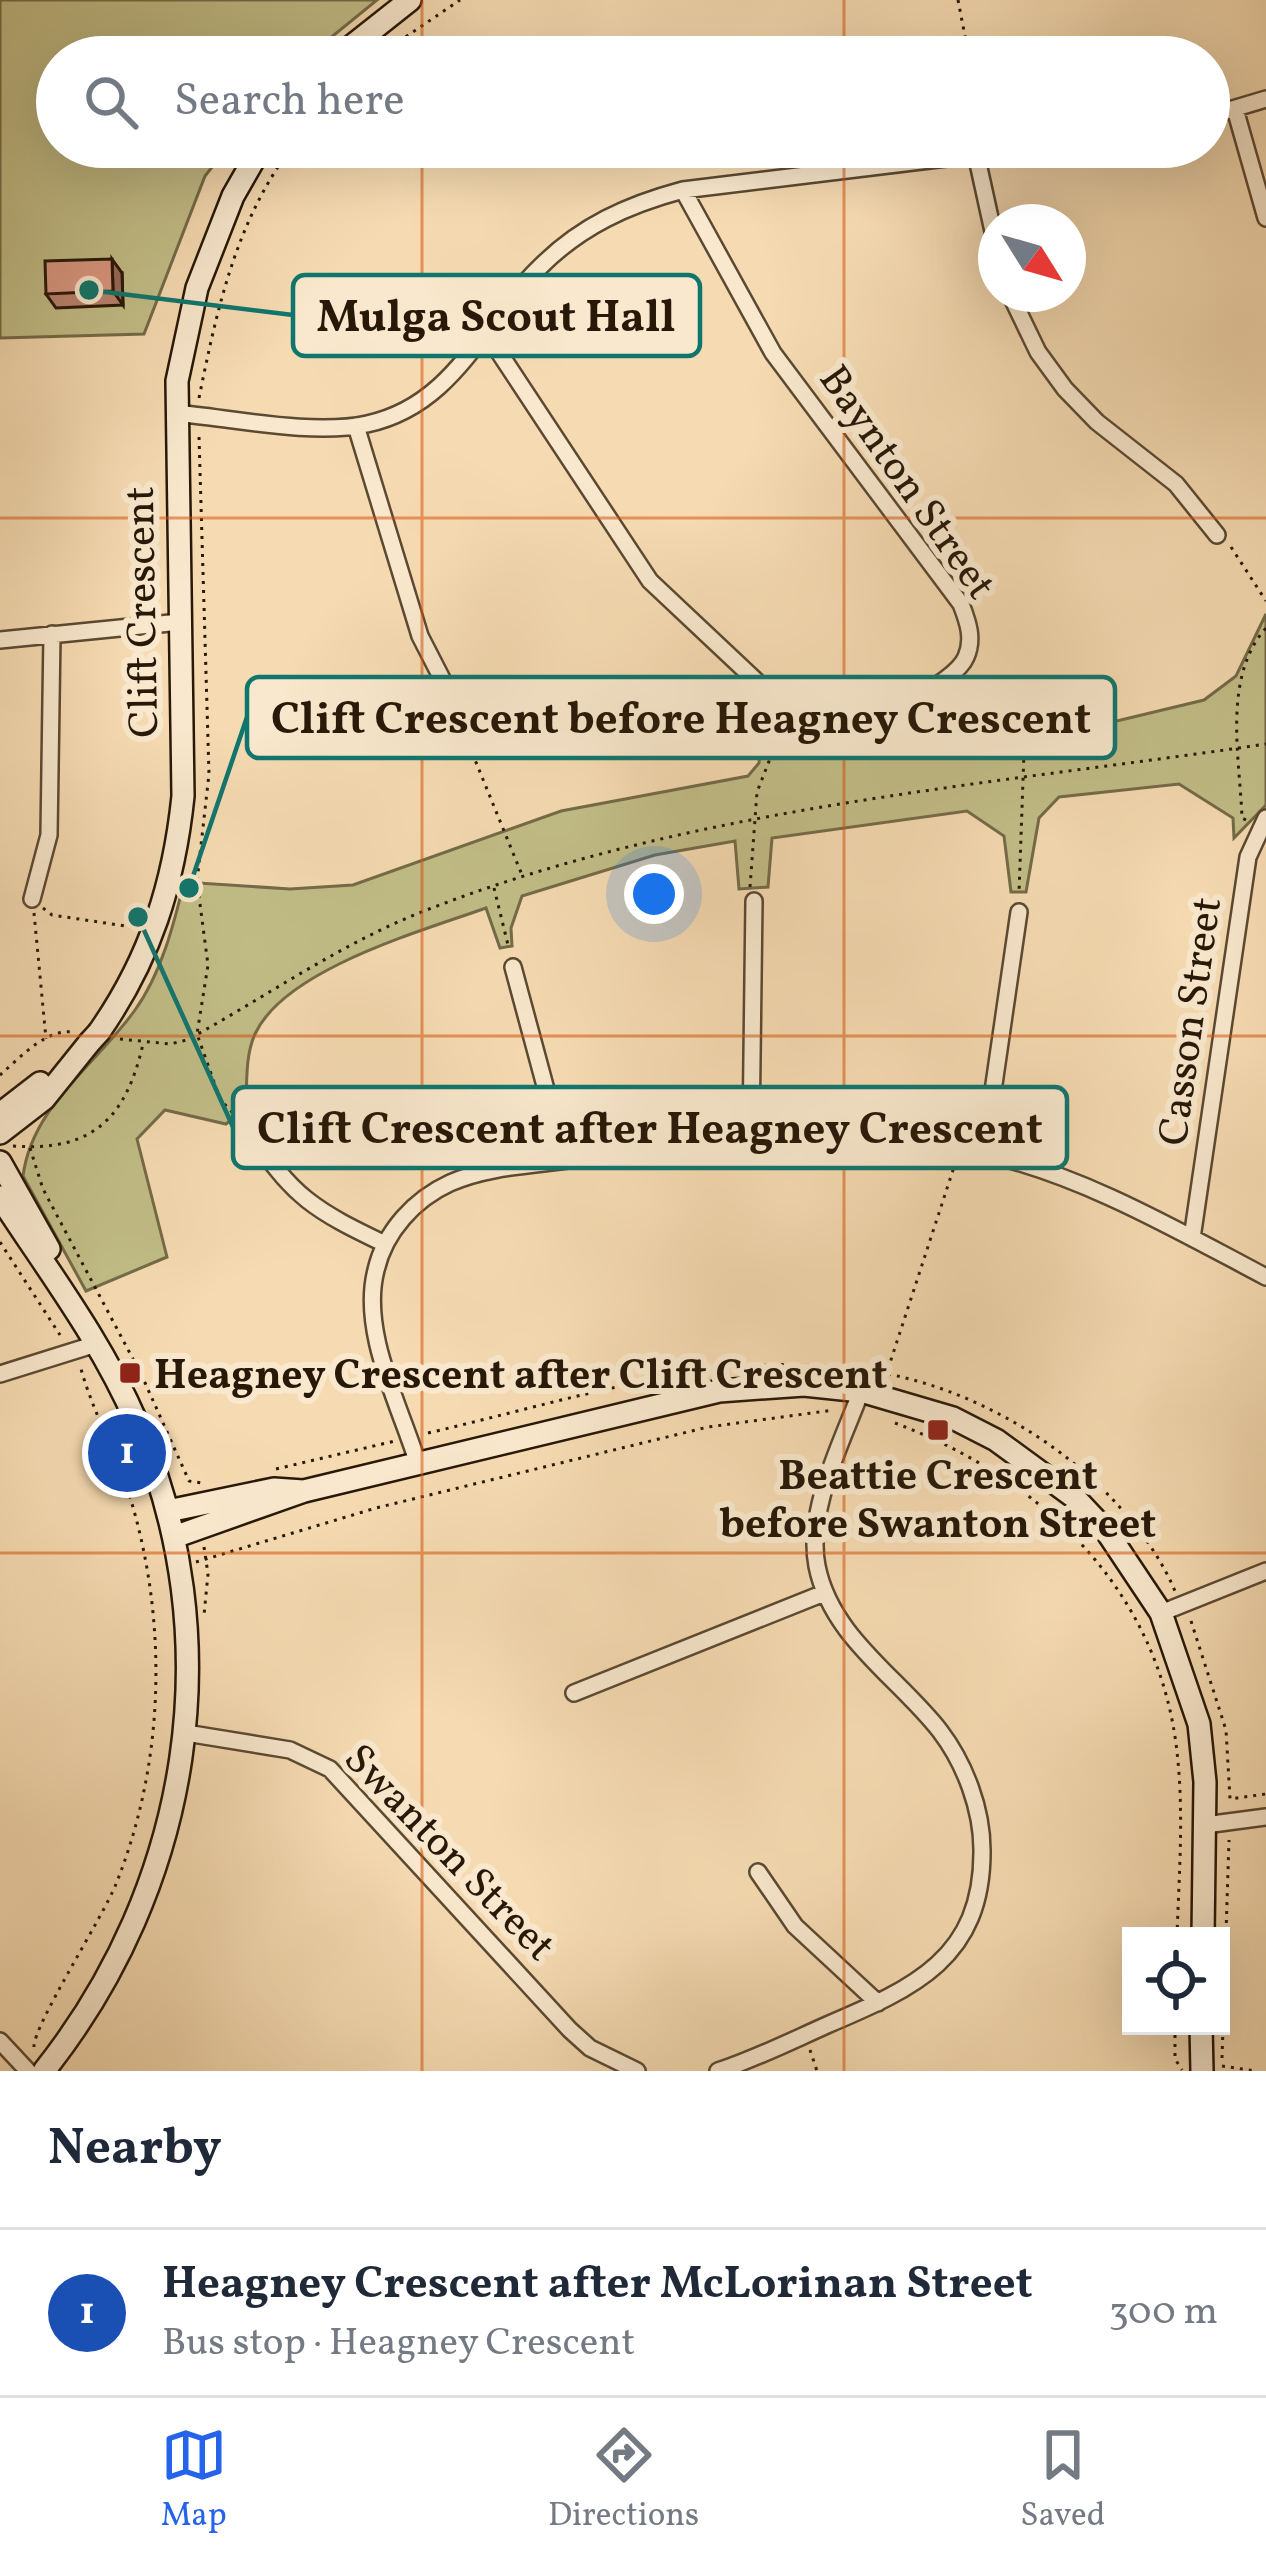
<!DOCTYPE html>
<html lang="en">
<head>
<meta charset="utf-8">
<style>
	body { margin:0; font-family:Vollkorn,serif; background:#f2f2f3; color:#1f2937 }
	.controls { position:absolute; right:36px; bottom:36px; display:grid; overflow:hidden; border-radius:0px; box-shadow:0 12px 48px #0002 }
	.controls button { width:108px; height:108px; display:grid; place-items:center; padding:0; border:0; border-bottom:3px solid #e0e1e3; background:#fff; color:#1f2937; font:60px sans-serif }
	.compass { position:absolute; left:978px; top:204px; width:108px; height:108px; border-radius:50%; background:#fff; box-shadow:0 12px 48px #0002; rotate:127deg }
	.you { position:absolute; left:654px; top:894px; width:42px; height:42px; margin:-30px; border:9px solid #fff; border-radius:50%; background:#1a73e8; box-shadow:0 0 0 18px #1a73e833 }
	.badge { display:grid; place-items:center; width:78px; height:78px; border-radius:50%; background:#2563eb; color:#fff; font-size:39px; font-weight:700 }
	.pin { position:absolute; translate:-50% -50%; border:6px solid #fff; box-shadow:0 3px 12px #0006 }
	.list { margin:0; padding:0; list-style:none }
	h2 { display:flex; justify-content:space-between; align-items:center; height:156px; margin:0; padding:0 48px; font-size:51px }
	h2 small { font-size:39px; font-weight:400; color:#747a83 }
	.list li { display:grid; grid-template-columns:78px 1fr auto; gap:36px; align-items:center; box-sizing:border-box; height:168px; padding:0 48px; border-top:3px solid #e0e1e3 }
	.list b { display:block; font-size:45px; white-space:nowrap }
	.list p { margin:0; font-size:39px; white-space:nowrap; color:#747a83 }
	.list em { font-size:39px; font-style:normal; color:#747a83 }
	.icon { flex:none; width:66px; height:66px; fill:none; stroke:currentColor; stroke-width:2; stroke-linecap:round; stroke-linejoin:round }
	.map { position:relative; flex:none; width:1266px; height:2071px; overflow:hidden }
	.search { position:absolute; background:#fff; box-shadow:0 12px 48px #0002; left:36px; right:36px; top:36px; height:132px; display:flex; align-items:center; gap:30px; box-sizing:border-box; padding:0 42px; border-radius:66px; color:#747a83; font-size:45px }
	.sheet { height:324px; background:#fff }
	nav { display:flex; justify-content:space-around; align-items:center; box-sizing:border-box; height:168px; border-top:3px solid #e0e1e3; background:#fff; font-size:33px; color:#747a83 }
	nav a { display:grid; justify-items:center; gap:6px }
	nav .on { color:#2563eb }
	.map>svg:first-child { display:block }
</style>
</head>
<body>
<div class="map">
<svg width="1266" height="2071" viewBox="0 0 1266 2071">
	<rect width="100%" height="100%" fill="#f6dbb2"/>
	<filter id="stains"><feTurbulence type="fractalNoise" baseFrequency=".00167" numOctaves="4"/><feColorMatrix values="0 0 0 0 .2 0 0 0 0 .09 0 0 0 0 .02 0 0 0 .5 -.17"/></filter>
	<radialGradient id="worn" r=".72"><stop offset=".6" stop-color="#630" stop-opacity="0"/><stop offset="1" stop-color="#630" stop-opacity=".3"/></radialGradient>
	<!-- green -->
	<path fill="#c2be88" stroke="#746b48" stroke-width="3" d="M0,0H377L307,57H57V147H228L205,176L144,334L0,338Z
		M1266,614V805L1234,838L1233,818L1179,784L1059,797L1039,818L1026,892H1011L1004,836L967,811L772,838L768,887L739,889L735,841L655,855L522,896L511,928L512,946L500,948L486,908C422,931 285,969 255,1034C245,1056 247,1084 246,1107L226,1124L165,1110L137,1139L167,1257L86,1291L23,1176C32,1106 96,1065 135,1010C161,974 174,924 184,882L290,889L353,885L561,811L748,776L759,763L762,734C796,730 836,749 865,742C898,734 935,702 964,686L1002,724L1046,738L1204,700L1236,676Z"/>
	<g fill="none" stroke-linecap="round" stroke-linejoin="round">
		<!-- street casing -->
		<g stroke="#5b4932" stroke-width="20">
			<path id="street" d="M1235,109L1266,218
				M1209,116L1266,99
				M976,154L996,245
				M1010,294L1038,352L1065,389L1097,422L1176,484L1217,535
				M487,334L650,581L786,709C803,718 819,725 838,726C867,727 955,684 966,657C974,639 968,622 961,604L773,353L683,190
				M175,413C231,418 313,436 367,424C455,405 481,324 540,267C581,226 627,205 683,190L1037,147
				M356,426L420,636L458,710
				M0,640L180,622
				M32,899L49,835L52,634
				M513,967L565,1160
				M250,1130C289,1196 318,1212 385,1244
				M751,1134L754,901
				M984,1153L1019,912
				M1192,1238L1248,857L1266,818
				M0,1374L96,1344
				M418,1464C400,1405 360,1332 376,1270C385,1231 415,1199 450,1183C488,1166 535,1165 575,1159C714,1138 844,1122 983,1153C1084,1176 1175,1229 1266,1277
				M1161,1613L1266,1571
				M574,1693L824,1593
				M186,1733L290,1750L330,1769L570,2030L590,2048L637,2071
				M1205,1825L1266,1817
				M758,1872L795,1926L878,2003
				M0,2041L28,2071
				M718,2071C755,2059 791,2041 827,2025C914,1988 983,1958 982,1850C982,1809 965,1764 940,1731C898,1677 831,1637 817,1566C806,1510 842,1443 861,1391"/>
		</g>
		<!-- secondary casing -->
		<g stroke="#271808" stroke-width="26">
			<path id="secondary" d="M338,57L410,0
				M99,1032C150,959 174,884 183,796L177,381L197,288L233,196L261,147
				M0,1114L40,1083
				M0,1133L44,1099L89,1043
				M0,1162L49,1249
				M0,1197C48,1271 101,1340 136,1421C231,1640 191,1886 44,2071
				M168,1511L274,1489L303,1491
				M174,1537L304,1491L719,1391L804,1385L861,1391L953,1418L996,1440L1074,1497L1107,1532L1161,1613L1199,1724L1205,1782L1203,1936
				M1201,2026L1202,2071"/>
		</g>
		<!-- path -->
		<path stroke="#271808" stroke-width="3" stroke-dasharray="3 6" stroke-linecap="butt" d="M958,0L969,57
			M376,57L460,0
			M199,398C217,309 236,221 292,147
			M199,437L209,774L197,881L208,965L197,1034L220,1099L240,1121
			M1231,547L1266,601
			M960,687L1024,752L1019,893
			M462,728L522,875
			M1246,820L1242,818C1240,759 1222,677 1266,628
			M750,887L757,792L782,728
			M494,888L509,949
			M43,908L52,915L132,927
			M34,913L46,1039
			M120,1039L170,1044L187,1040C264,998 337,946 419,913C687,807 983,786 1266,744
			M0,1075C21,1057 46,1028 75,1032
			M13,1146C93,1152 126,1118 143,1044
			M30,1148L43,1189L142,1376L189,1481L202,1483
			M0,1242L60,1335
			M888,1369L954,1167
			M895,1423C1041,1478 1159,1589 1177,1752C1184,1813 1179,1875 1177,1936
			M428,1433C643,1383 842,1304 1044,1441C1097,1477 1150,1532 1175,1591
			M276,1469L395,1441
			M204,1547L208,1574L204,1615
			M196,1562L376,1508L708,1427L834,1410
			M1191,1621L1226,1730L1230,1799L1266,1794
			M1175,2026V2059L1182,2070
			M34,2047C33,2026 103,1917 116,1884C165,1762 168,1622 130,1497C116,1453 93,1412 81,1369
			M810,2050L817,2071
			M1222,2058L1229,1840
			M1222,2066L1256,2071"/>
		<!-- street -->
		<use href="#street" stroke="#f9e8cd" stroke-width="15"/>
		<!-- secondary -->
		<use href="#secondary" stroke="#f9e8cd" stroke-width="21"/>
		<!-- secondary-bridge casing -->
		<g stroke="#271808" stroke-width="26" stroke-linecap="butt">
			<path id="secondary-bridge" d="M89,1043L99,1032"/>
		</g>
		<!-- secondary-bridge -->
		<use href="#secondary-bridge" stroke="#f9e8cd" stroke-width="21"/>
	</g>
	<!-- wall -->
	<path fill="#bb8370" stroke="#271808" stroke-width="3" d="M122,273L123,305L56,308L46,294Z"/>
	<!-- shaded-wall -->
	<path fill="#996a5b" stroke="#271808" stroke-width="3" d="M112,259L122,273L123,305L113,291Z"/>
	<!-- building -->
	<path fill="#da9882" stroke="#271808" stroke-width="3" d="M112,259L113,291L46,294L45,261Z"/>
	<!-- grid -->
	<path fill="none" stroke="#d5520c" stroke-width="3" stroke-opacity="0.55" d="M422,0V57M844,0V57M422,147V2071M844,147V2071M0,518H1266M0,1036H1266M0,1553H1266"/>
	<!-- markers -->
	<g fill="#8f2418" stroke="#f9e8cd" stroke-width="4.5">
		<rect x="118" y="1361" width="24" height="24" rx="6"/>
		<rect x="926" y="1418" width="24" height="24" rx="6"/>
	</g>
	<g text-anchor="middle" stroke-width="12" stroke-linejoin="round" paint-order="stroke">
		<!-- street labels -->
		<g font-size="42" fill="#271808" stroke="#f9e8cd">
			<text transform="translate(909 481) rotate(55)" y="15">Baynton Street</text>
			<text transform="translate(140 612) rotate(-91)" y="15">Clift Crescent</text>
			<text transform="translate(1188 1021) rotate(-82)" y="15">Casson Street</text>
			<text transform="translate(451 1851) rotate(46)" y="15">Swanton Street</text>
		</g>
		<!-- poi labels -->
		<g font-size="42" font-weight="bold" fill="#271808" stroke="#f9e8cd" text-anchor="start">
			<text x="154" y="1388">Heagney Crescent after Clift Crescent</text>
			<text x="938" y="1489" text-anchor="middle">Beattie Crescent<tspan x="938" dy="48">before Swanton Street</tspan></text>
		</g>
	</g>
	<!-- callouts -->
	<path fill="none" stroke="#0f766e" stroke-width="4.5" d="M89 290L293 315M189 888L247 717M138 917L233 1127"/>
	<g fill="#0f766e" stroke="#f9e8cd" stroke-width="4.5">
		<circle cx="89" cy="290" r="12"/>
		<circle cx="189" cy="888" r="12"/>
		<circle cx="138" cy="917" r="12"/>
	</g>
	<g fill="#f9e8cd" stroke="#0f766e" stroke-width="4.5">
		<rect x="293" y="275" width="407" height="81" rx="12"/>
		<rect x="247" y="677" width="868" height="81" rx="12"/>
		<rect x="233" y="1087" width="834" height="81" rx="12"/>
	</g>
	<g font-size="45" text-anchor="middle" font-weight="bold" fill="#271808">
		<text x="496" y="331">Mulga Scout Hall</text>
		<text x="681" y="733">Clift Crescent before Heagney Crescent</text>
		<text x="650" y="1143">Clift Crescent after Heagney Crescent</text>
	</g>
	<rect width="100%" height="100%" filter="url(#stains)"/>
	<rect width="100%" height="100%" fill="url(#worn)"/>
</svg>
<div class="controls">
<button><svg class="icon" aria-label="locate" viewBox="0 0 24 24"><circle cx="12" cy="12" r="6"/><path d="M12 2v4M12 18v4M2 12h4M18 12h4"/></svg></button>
</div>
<svg class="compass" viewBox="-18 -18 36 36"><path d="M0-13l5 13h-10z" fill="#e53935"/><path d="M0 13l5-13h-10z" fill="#747a83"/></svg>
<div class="you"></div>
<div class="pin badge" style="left:127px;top:1453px;background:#1a4fb4">1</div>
<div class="search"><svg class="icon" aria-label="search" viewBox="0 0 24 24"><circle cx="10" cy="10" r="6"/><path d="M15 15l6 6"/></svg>Search here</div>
</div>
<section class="sheet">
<h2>Nearby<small></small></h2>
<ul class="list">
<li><span class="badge" style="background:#1a4fb4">1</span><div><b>Heagney Crescent after McLorinan Street</b><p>Bus stop · Heagney Crescent</p></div><em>300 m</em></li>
</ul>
</section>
<nav>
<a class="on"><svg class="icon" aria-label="map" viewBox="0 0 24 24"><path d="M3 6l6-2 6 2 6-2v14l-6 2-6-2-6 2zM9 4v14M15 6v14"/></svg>Map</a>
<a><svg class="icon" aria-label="directions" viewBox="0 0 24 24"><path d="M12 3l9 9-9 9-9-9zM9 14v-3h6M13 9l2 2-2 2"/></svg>Directions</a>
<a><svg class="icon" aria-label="saved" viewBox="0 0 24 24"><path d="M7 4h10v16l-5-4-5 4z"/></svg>Saved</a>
</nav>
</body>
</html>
